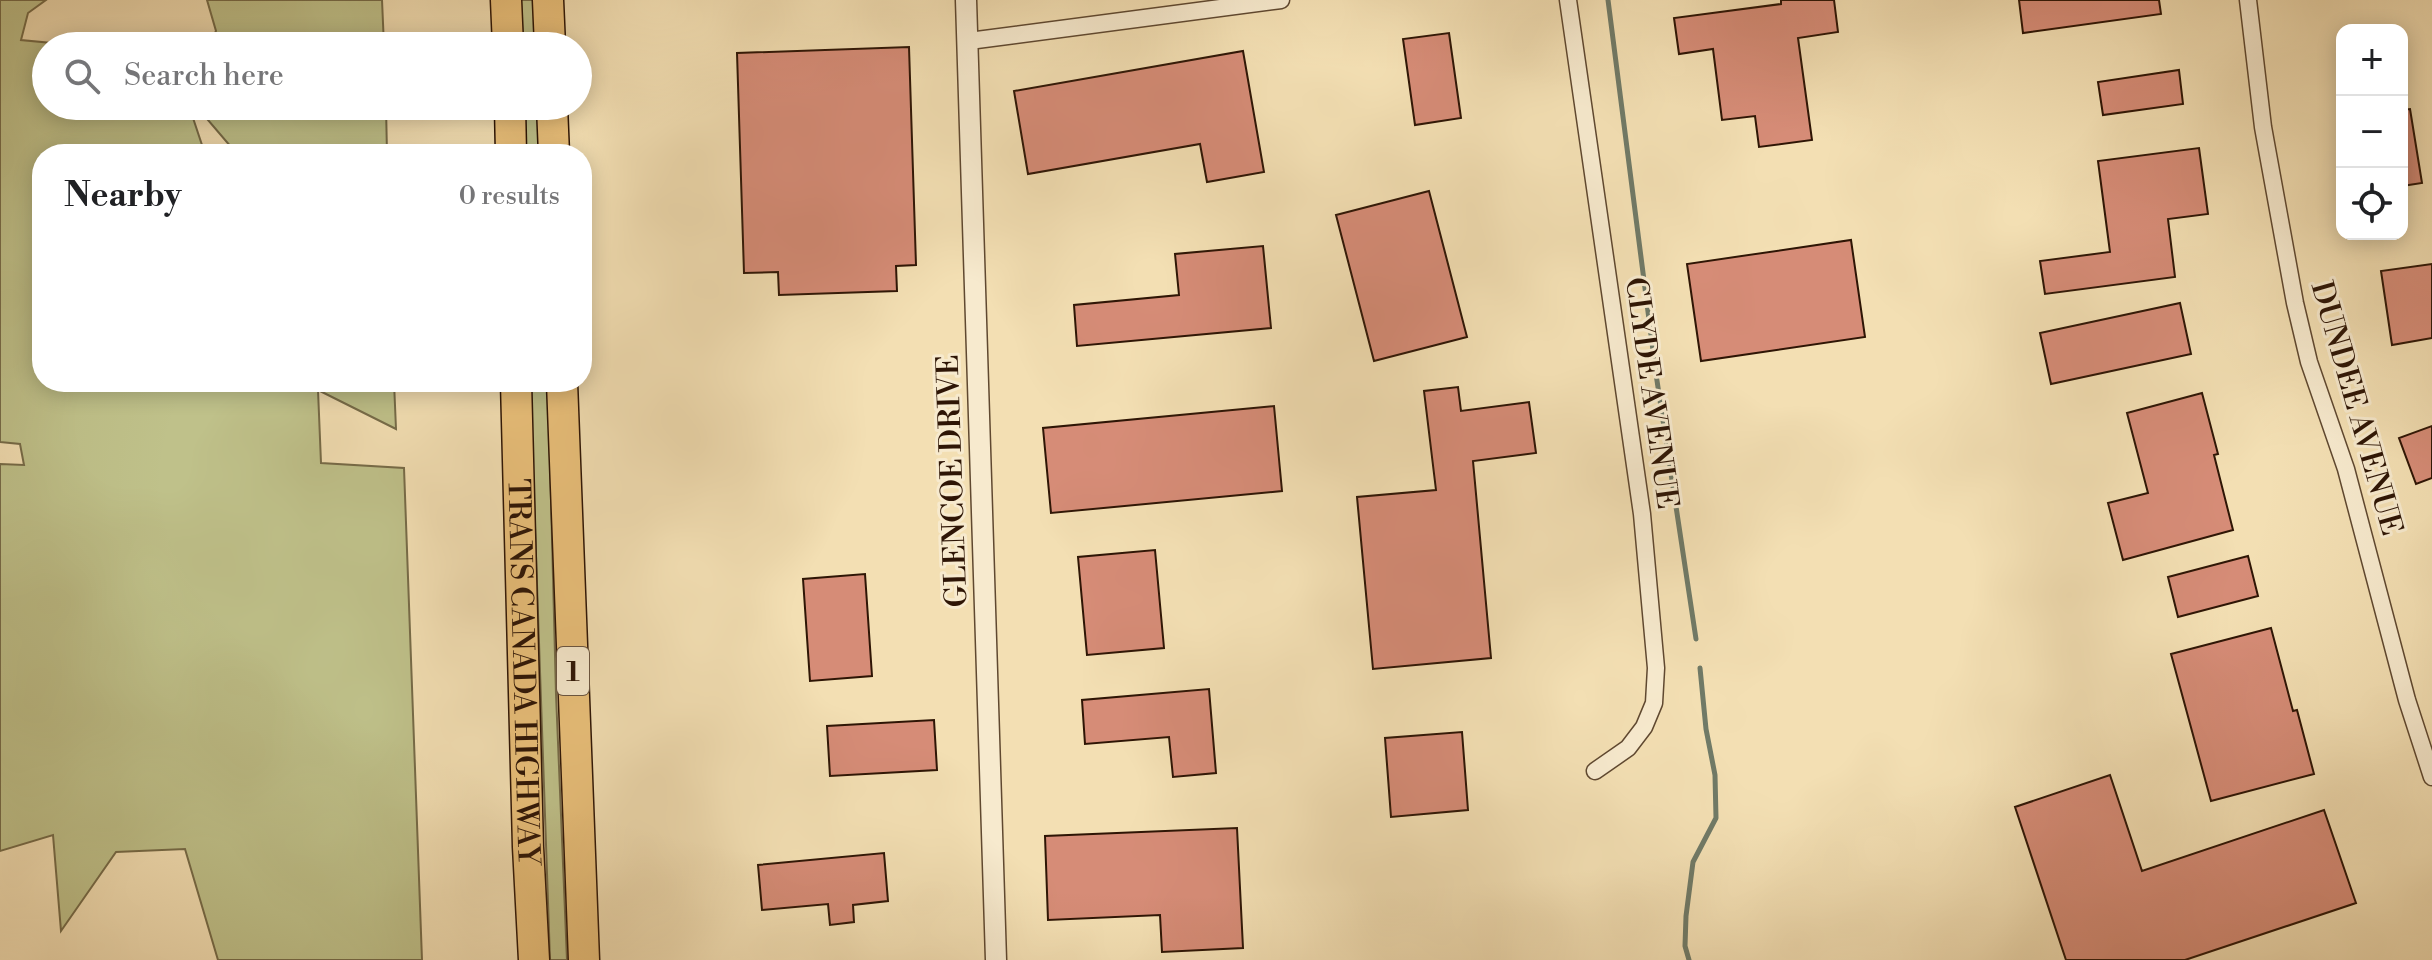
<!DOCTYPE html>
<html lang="en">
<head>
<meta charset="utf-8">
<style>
	body { margin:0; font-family:"Libre Bodoni",serif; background:#f2f2f2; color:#202124 }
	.controls { position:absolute; right:24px; top:24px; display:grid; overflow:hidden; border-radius:16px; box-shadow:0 4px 20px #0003 }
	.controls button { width:72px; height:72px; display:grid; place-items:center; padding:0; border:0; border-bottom:2px solid #e0e0e0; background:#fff; color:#202124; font:40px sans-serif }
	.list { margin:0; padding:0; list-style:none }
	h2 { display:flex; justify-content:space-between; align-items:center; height:104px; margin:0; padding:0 32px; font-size:34px }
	h2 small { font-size:26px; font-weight:400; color:#757577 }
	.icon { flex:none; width:44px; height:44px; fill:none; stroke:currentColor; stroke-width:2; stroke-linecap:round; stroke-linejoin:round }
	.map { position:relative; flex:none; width:2432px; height:960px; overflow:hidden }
	.search { position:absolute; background:#fff; box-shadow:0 4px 20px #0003; left:32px; top:32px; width:560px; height:88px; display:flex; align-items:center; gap:20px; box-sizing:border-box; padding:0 28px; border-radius:44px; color:#757577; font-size:30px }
	.panel { position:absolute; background:#fff; box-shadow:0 4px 20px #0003; left:32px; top:144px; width:560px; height:248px; border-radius:32px }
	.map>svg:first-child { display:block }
</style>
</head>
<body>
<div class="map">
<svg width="2432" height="960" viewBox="0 0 2432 960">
	<rect width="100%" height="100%" fill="#f3dfb3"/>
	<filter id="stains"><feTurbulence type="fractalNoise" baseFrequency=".0025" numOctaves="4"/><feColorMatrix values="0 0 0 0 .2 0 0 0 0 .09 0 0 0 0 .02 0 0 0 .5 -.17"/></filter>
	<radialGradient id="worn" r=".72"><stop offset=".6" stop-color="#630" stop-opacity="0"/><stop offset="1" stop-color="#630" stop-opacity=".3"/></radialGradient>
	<!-- green -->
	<path fill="#bfc18a" stroke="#766b48" stroke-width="2" d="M0,0H46L28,13L21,40L84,46H46V106H189L205,154H42V382H394L396,429L318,390L321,463L404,468L422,960H218L185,849L116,852L61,931L53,835L0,851V464L24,465L20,444L0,442Z
		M207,0H382L384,46H208L216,31Z
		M521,0H539L540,46H523Z
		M196,106H386L387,154H237Z
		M524,106H542L543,154H525Z
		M530,382H548L556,694L567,960H550Z"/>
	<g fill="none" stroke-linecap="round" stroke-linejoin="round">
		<!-- stream -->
		<path stroke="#707a67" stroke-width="5" d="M1608,0L1656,374L1696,639
			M1689,960L1685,946L1686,916L1693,862L1716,818L1715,775L1706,729L1700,668"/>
	</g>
	<!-- building -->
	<path fill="#d68c77" stroke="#2e1505" stroke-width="2" d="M1781,0H1834L1838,32L1798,38L1812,140L1759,147L1755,116L1722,120L1713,49L1679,54L1674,18L1781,4Z
		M2019,0H2159L2161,14L2023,33Z
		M1449,33L1461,118L1415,125L1403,39Z
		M909,47L916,265L896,266L897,291L779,295L778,272L744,273L737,53Z
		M1243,51L1264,172L1207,182L1200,144L1028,174L1014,91Z
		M2179,70L2183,104L2103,115L2098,82Z
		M2410,109L2422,183L2402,186V110Z
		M2199,148L2208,214L2168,219L2175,277L2045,294L2040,261L2110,252L2098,161Z
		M1429,191L1467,337L1374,361L1336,215Z
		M1851,240L1865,337L1701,361L1687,264Z
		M1263,246L1271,328L1077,346L1074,305L1179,295L1175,254Z
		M2432,264V338L2392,345L2381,271Z
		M2180,303L2191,354L2051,384L2040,333Z
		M1458,387L1461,411L1529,402L1536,453L1473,461L1491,658L1373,669L1357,497L1436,490L1424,391Z
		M2202,393L2218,454L2214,455L2233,530L2123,560L2108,503L2148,493L2127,413Z
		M1274,406L1282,491L1051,513L1043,428Z
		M2432,426V478L2416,484L2399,438Z
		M1155,550L1164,648L1087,655L1078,557Z
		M2248,556L2258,596L2178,617L2168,577Z
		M865,574L872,676L810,681L803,579Z
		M2271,628L2293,711L2297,710L2314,774L2211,801L2171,654Z
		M1209,689L1216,773L1173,777L1169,737L1085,744L1082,700Z
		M934,720L937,770L830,776L827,726Z
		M1462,732L1468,810L1391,817L1385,738Z
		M2110,775L2142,871L2324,810L2356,903L2185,960H2066L2015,807Z
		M1237,828L1243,948L1162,952L1160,915L1048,920L1045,836Z
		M884,853L888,901L853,905L854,922L830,925L828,904L762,910L758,865Z"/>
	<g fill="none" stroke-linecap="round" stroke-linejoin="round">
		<!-- minor casing -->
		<g stroke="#5f4830" stroke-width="19">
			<path id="minor" d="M1568,0L1642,514L1656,668L1654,703L1644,727L1628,748L1595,771
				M2248,0L2263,127L2295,303L2309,362L2346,469L2407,700L2432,777
				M969,41L1281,0"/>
		</g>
		<!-- tertiary casing -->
		<g stroke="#5f4830" stroke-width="23">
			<path id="tertiary" d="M966,0L996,960"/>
		</g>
		<!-- motorway casing -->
		<g stroke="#2e1505" stroke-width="33">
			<g id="motorway">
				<path d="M506,0L508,46"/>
				<path d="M548,0L550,46"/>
				<path d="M510,106L511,154"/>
				<path d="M552,106L554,154"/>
				<path id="s1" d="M516,382L528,847L534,960"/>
				<path d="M562,382L584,960"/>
			</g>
		</g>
		<!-- minor -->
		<use href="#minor" stroke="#f7eace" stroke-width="16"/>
		<!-- tertiary -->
		<use href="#tertiary" stroke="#f7eace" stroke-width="20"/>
		<!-- motorway -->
		<use href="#motorway" stroke="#eac07a" stroke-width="30"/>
	</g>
	<g text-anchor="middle" stroke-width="6" stroke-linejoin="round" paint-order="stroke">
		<!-- shield labels -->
		<rect fill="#f7eace" stroke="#6a5541" stroke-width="2" x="557" y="647" width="32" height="48" rx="6"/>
		<g font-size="28" font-weight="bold" fill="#2e1505">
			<text x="573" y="681">1</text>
		</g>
		<!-- street labels -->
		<g font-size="30" fill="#2e1505" stroke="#f7eace">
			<text transform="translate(1652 393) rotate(82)" y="10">CLYDE AVENUE</text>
			<text transform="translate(2357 408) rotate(74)" y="10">DUNDEE AVENUE</text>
			<text transform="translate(952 481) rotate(-92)" y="10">GLENCOE DRIVE</text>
			<text dy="10" stroke="none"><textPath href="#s1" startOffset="290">TRANS CANADA HIGHWAY</textPath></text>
		</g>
	</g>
	<rect width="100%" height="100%" filter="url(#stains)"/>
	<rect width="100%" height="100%" fill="url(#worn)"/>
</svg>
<div class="controls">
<button>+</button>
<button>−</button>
<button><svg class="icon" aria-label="locate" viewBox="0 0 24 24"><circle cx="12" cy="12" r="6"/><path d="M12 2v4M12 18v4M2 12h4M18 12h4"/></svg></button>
</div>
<div class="search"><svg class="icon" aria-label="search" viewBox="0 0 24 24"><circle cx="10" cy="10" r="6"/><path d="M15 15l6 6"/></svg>Search here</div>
<section class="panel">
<h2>Nearby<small>0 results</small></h2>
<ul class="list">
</ul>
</section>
</div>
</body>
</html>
